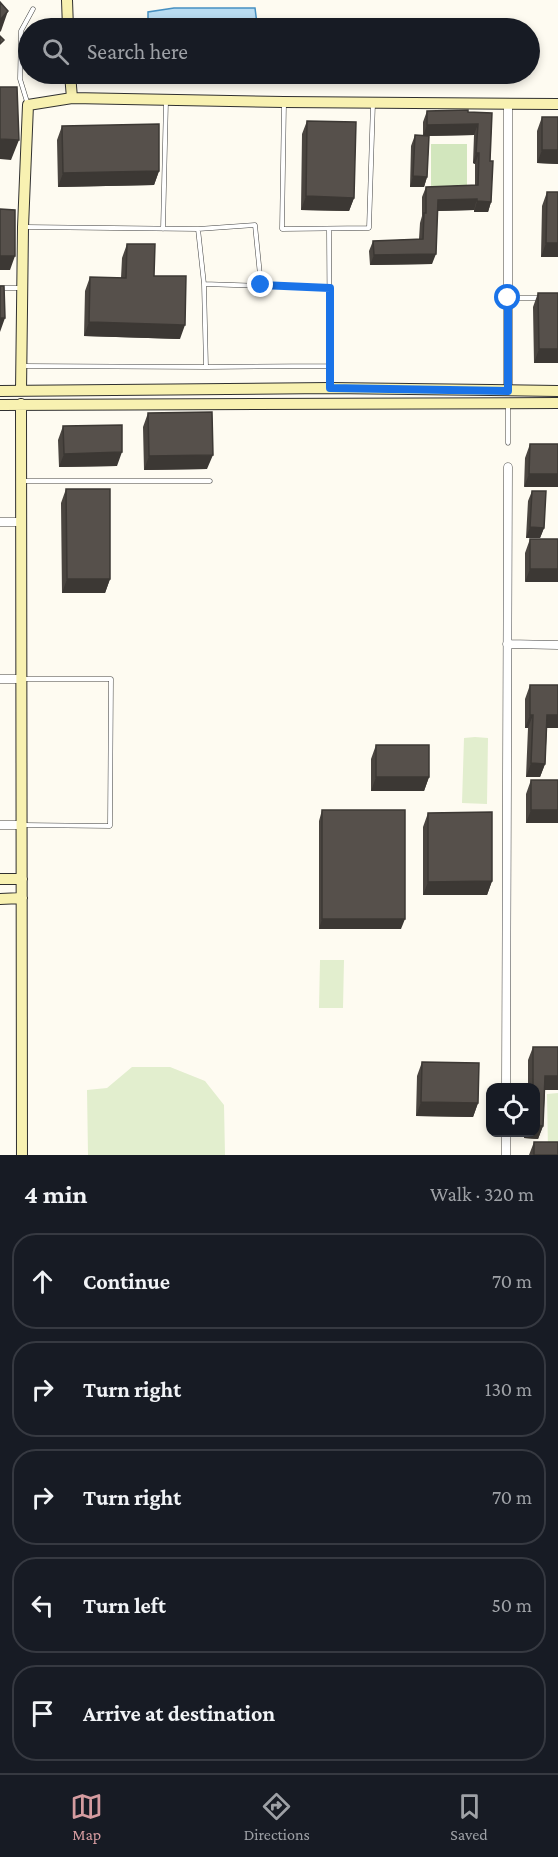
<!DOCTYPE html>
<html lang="en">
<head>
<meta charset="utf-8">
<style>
	body { margin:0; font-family:"Crimson Pro",serif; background:#20242c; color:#f1f3f6 }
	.controls { position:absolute; right:18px; bottom:18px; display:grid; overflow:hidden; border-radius:12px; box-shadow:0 3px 9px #0003 }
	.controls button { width:54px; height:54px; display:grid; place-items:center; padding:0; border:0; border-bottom:2px solid #363941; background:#171b24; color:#f1f3f6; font:30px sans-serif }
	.stop { position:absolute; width:18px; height:18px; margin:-14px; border:4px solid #1a73e8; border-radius:50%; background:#fff }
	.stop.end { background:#1a73e8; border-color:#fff; box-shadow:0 2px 6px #0008 }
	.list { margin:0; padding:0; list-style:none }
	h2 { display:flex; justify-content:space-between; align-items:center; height:78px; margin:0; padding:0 24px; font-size:26px }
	h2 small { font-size:20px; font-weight:400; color:#9ea1a6 }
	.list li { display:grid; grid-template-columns:39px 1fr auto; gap:18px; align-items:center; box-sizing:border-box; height:96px; margin:0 12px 12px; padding:0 12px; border:2px solid #363941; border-radius:24px }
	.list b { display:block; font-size:22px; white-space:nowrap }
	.list em { font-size:20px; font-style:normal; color:#9ea1a6 }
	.icon { flex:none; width:33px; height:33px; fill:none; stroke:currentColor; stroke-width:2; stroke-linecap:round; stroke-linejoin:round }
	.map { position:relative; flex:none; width:558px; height:1155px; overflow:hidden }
	.search { position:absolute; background:#171b24; box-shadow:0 3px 9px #0003; left:18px; right:18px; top:18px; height:66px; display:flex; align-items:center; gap:15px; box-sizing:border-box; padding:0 21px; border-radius:33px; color:#9ea1a6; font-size:22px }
	.sheet { height:618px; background:#171b24 }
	nav { display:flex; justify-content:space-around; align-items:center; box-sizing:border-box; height:84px; border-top:2px solid #363941; background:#171b24; font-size:16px; color:#9ea1a6 }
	nav a { display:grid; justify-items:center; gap:3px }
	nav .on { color:#d59ca0 }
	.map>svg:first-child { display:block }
</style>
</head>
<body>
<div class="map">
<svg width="558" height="1155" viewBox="0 0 558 1155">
	<rect width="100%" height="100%" fill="#fefbf1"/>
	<!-- green -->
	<path fill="#d2e6bd" d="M431,144H467V191L431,190Z"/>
	<!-- pitch -->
	<path fill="#e2eece" d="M475,737L488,738L487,804L462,803L464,738Z
		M320,960H344L343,1008H319Z
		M132,1067H170L205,1081L224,1105L225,1155H88L87,1090L107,1088Z
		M558,1093V1151H548L547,1094Z"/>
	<!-- water -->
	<path fill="#b9dcf1" stroke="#4790c1" stroke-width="1.5" d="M174,8H255L257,24H177L148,22V12Z"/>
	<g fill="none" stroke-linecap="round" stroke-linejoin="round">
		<!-- lane casing -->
		<g stroke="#414141" stroke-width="5">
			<path id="lane" d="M284,103L282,229L369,228L373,103
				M28,105L20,79L21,31L33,9
				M26,227L198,229L255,225L261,285
				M163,229L166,101
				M198,229L204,284L206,367
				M329,229L330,387
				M204,284L330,288
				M0,288H22
				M509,298H540
				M22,366L206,367L330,366
				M508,443V404
				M22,481H210
				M21,679H111L110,826L23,825"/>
		</g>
		<!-- street casing -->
		<g stroke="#414141" stroke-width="9">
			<path id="street" d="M508,391V104
				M0,522H21
				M507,644L558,645
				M0,679H21
				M0,825H22
				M506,1088L508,467
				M506,1155V1132"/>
		</g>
		<!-- secondary casing -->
		<g stroke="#303030" stroke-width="12">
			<path id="secondary" d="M67,0L68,28
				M70,74L72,98
				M0,391L330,388L558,391
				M21,391L23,227L28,105L72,98L284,102L558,104
				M21,404L22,1155
				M0,405L558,403
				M0,879H22
				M0,899L22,898"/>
		</g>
		<!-- lane -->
		<use href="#lane" stroke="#fff" stroke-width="4"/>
		<!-- street -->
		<use href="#street" stroke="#fff" stroke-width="8"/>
		<!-- secondary -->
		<use href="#secondary" stroke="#f8f1b1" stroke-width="10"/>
	</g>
	<!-- wall -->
	<path fill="#4a4540" d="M427,111L492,113L490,161L491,202L488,212H474V210L438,211L432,264L370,265L369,251L373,241L419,239L420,223L422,216V197L426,187L475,185V164L473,163L474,135L429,136L427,177L424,187H410L411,146L415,135L423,136V122Z
		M542,117H558V164L537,163V131Z
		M307,121L354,198L349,211L301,210L302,134Z
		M62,126L159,171L154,185L58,187L57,140Z
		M547,192L558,257H541L542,206Z
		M127,244L154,276L180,339L84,336L85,291L90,277L121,278L122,258Z
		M538,293L558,363H534L533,307Z
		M148,413L207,469L144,470L143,427Z
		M63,426L117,466L59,467L58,440Z
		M530,444H558L524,487L525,458Z
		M66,489L110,579L105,593H62L61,503Z
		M532,491L544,528L540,538H526L528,501Z
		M530,539H558L525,582V553Z
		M530,685H558V728H547L545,764L540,777H526L528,728H525V699Z
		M376,745L429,777L424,791H371V759Z
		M531,780H558V823H526V794Z
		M322,810L401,929H319V821Z
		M428,813L492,881L487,895H423V827Z
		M533,1047L558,1090H545L543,1126L538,1139L524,1138L525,1132H536V1088H528V1060Z
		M422,1062L478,1103L473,1117L416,1116L417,1076Z
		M534,1142L558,1155H529Z"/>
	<!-- shaded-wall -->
	<path fill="#3c3834" d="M8,11L1,31L0,32V20Z
		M478,124L474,135L423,136L427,125Z
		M0,139L19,140L11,160L0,159Z
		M542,150H558V164L537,163Z
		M476,153H479L475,164L473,163Z
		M159,171L154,185L58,187L63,173Z
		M413,176L427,177L424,187H410Z
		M306,196L354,198L349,211L301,210Z
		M477,199L474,210L435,211L438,200Z
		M477,201L491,202L488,212H474Z
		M546,243H558V257H541Z
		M436,254L432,264L370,265L374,255Z
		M0,256H15L10,270H0Z
		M0,318H5L0,332Z
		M89,322L185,325L180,339L84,336Z
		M539,349H558V363H534Z
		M122,452L117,466L59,467L64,454Z
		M213,455L207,469L144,470L149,456Z
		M529,474H558V487H524Z
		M530,527L544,528L540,538H526Z
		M530,569H558V582H525Z
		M67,579H110L105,593H62Z
		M530,715H533L528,728H525Z
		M547,715H558V728H542Z
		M531,763L545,764L540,777H526Z
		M376,777H429L424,791H371Z
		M531,810H558V823H526Z
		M492,881L487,895H423L428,882Z
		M322,919H405L401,929H319Z
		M545,1076H558V1090H541Z
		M421,1102L478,1103L473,1117L416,1116Z
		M536,1125L543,1126L538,1139L524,1138L526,1132H536Z"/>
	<!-- building -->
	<path fill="#56504b" stroke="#3c3834" stroke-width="1.5" d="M0,2L8,11L0,20Z
		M0,36L4,40L0,44Z
		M0,87H17L19,140L0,139Z
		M468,110V112L492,113L490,161H493L491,202L477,201V199L438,200L436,254L374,255L373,241L423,239L424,213H426V187L478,185L479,153H476L478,124L427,125V111Z
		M542,117H558V150H542Z
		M307,121L356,122L354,198L306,196Z
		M159,124V171L63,173L62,126Z
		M415,135L429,136L427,177L413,176Z
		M547,192H558V243H546Z
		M0,209L15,210V256H0Z
		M127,244H155L154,276H186L185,325L89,322L90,277L126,278Z
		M0,286H4L5,318H0Z
		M538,293H558V349H539Z
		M212,412L213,455L149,456L148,413Z
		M122,425V452L64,454L63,426Z
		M530,444H558V474H529Z
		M66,489H110V579H67Z
		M532,491H546L544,528L530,527Z
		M530,539H558V569H530Z
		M530,685H558V715H547L545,764L531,763L533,715H530Z
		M376,745H429V777H376Z
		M531,780H558V810H531Z
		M322,810H405V919H322Z
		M492,812V881L428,882V813Z
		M533,1047H558V1076H545L543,1126L536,1125V1088H533Z
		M422,1062L479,1063L478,1103L421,1102Z
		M534,1142H558V1155H534Z"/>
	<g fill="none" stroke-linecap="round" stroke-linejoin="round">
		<!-- route -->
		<path stroke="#1a73e8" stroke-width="8" d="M261,285L330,288V388L508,391V298"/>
	</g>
</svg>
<div class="controls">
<button><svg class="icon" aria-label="locate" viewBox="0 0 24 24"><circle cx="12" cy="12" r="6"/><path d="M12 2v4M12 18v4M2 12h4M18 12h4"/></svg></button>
</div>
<div class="stop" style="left:508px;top:298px"></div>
<div class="stop end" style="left:261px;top:285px"></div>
<div class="search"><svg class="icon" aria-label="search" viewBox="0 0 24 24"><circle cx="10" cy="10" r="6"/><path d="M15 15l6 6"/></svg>Search here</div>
</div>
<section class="sheet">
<h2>4 min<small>Walk · 320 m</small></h2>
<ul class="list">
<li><svg class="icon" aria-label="ahead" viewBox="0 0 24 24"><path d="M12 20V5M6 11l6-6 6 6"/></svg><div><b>Continue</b></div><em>70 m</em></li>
<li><svg class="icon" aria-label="right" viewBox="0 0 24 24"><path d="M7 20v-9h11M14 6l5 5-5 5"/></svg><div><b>Turn right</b></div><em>130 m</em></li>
<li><svg class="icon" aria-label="right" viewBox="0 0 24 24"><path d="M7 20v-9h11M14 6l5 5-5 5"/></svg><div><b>Turn right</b></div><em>70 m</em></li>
<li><svg class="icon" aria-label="left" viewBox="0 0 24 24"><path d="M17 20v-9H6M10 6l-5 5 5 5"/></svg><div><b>Turn left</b></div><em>50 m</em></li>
<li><svg class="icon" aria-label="arrive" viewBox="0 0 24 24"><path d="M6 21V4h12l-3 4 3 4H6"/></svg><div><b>Arrive at destination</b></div></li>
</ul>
</section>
<nav>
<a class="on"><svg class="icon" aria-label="map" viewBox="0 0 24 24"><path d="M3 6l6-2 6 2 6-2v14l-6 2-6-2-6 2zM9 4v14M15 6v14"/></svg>Map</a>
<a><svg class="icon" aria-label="directions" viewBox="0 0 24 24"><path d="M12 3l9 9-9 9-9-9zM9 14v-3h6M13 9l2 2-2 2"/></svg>Directions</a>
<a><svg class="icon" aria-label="saved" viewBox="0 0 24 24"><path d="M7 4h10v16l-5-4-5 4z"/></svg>Saved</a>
</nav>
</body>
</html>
